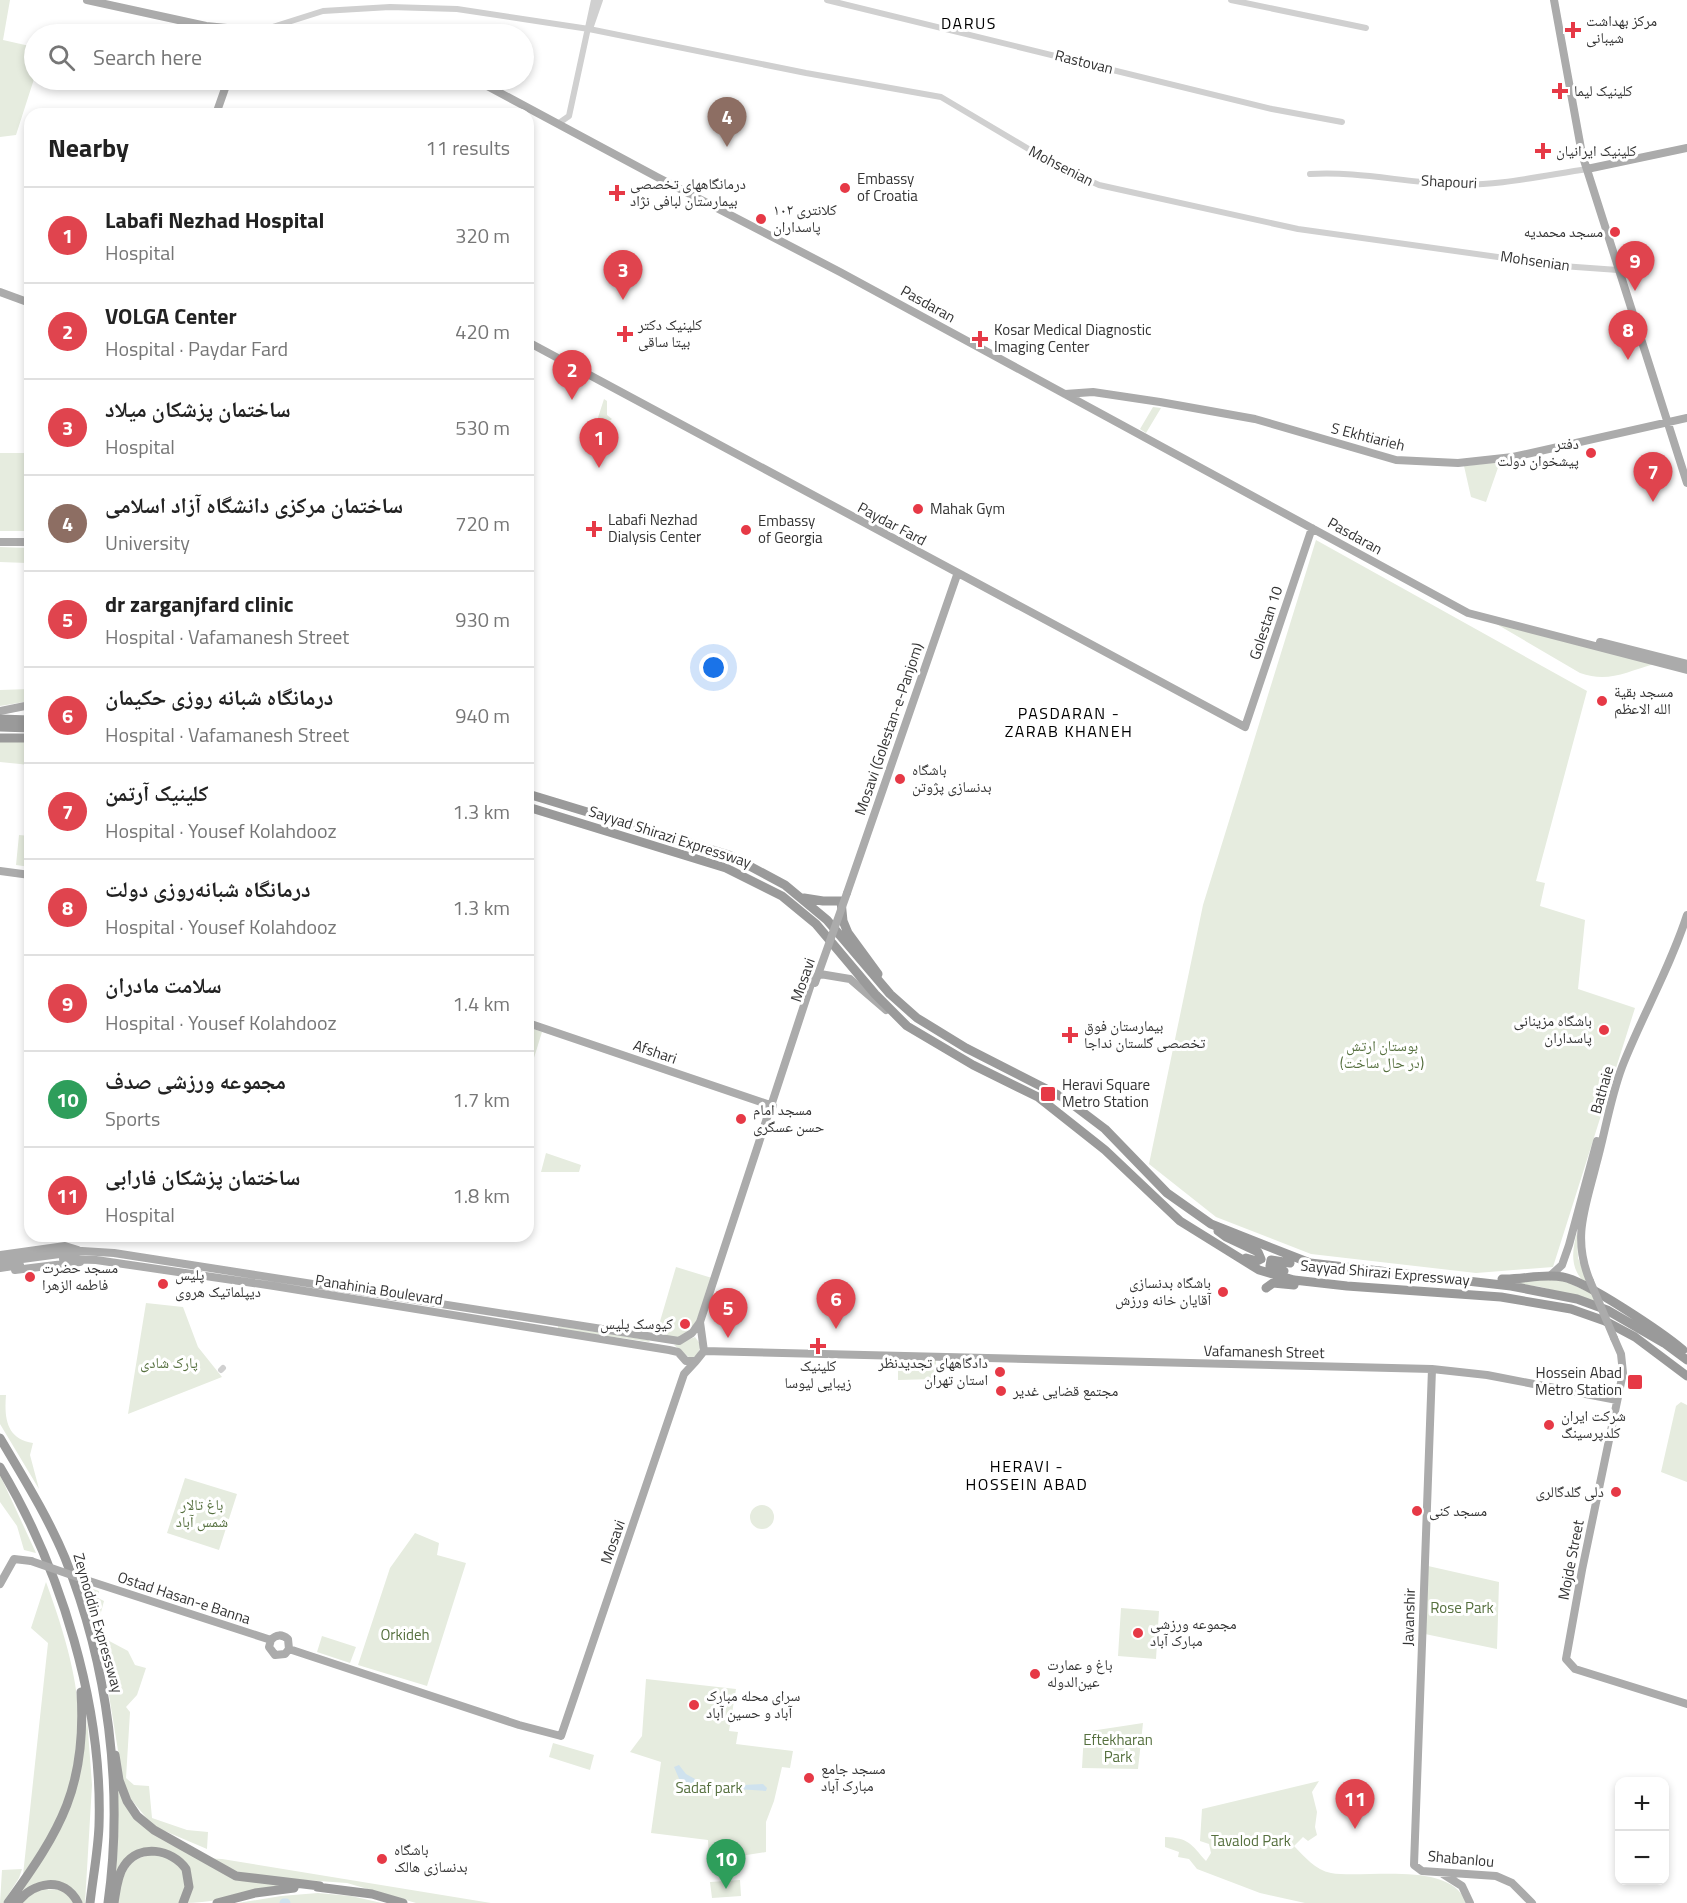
<!DOCTYPE html>
<html lang="en">
<head>
<meta charset="utf-8">
<style>
	body { margin:0; font-family:"Titillium Web","Noto Naskh Arabic",sans-serif; background:#f2f2f2; color:#222 }
	.controls { position:absolute; right:18px; bottom:18px; display:grid; overflow:hidden; border-radius:12px; box-shadow:0 3px 9px #0003 }
	.controls button { width:54px; height:54px; display:grid; place-items:center; padding:0; border:0; border-bottom:2px solid #e0e0e0; background:#fff; color:#222; font:30px sans-serif }
	.you { position:absolute; left:714px; top:668px; width:21px; height:21px; margin:-15px; border:4px solid #fff; border-radius:50%; background:#1a73e8; box-shadow:0 0 0 9px #1a73e833 }
	.badge { display:grid; place-items:center; width:39px; height:39px; border-radius:50%; background:#e63946; color:#fff; font-size:20px; font-weight:700 }
	.pin { position:absolute; translate:-50% -50px; filter:drop-shadow(0 2px 3px #0008) }
	.pin::after { content:''; position:absolute; top:32px; width:21px; height:18px; background:inherit; clip-path:polygon(0 0,100% 0,50% 100%) }
	.list { margin:0; padding:0; list-style:none }
	h2 { display:flex; justify-content:space-between; align-items:center; height:78px; margin:0; padding:0 24px; font-size:26px }
	h2 small { font-size:20px; font-weight:400; color:#767676 }
	.list li { display:grid; grid-template-columns:39px 1fr auto; gap:18px; align-items:center; box-sizing:border-box; height:96px; padding:0 24px; border-top:2px solid #e0e0e0 }
	.list b { display:block; font-size:22px; white-space:nowrap }
	.list p { margin:0; font-size:20px; white-space:nowrap; color:#767676 }
	.list em { font-size:20px; font-style:normal; color:#767676 }
	.icon { flex:none; width:33px; height:33px; fill:none; stroke:currentColor; stroke-width:2; stroke-linecap:round; stroke-linejoin:round }
	.map { position:relative; flex:none; width:1687px; height:1903px; overflow:hidden }
	.search { position:absolute; background:#fff; box-shadow:0 3px 9px #0003; left:24px; top:24px; width:510px; height:66px; display:flex; align-items:center; gap:15px; box-sizing:border-box; padding:0 21px; border-radius:33px; color:#767676; font-size:22px }
	.panel { position:absolute; background:#fff; box-shadow:0 3px 9px #0003; left:24px; top:108px; width:510px; height:1134px; border-radius:18px }
	.map>svg:first-child { display:block }
</style>
</head>
<body>
<div class="map">
<svg width="1687" height="1903" viewBox="0 0 1687 1903">
	<rect width="100%" height="100%" fill="#fff"/>
	<!-- green -->
	<path fill="#e6ecdf" d="M0,0H10L3,40L34,47V79L16,135L0,137Z
		M604,399L607,401V415L612,419L599,428L595,427Z
		M1153,407L1161,408L1146,433L1140,429Z
		M0,453H27V531H0Z
		M1500,462L1486,502L1471,497L1464,466Z
		M1316,540L1587,691L1536,881L1545,883L1540,906L1585,920L1578,989L1635,1008L1553,1267L1476,1273L1311,1254L1216,1217L1149,1164L1203,905Z
		M0,547L27,548V563L0,562Z
		M1493,622L1654,664C1626,672 1608,683 1580,673Z
		M30,689V701L0,706V690Z
		M0,742H30V765L0,762Z
		M19,835L30,836V867L16,865Z
		M528,1027L542,1032L533,1061L528,1059Z
		M546,1153L581,1165L579,1172H541Z
		M1577,1232L1578,1258L1590,1287C1570,1272 1571,1255 1577,1232Z
		M676,1267L712,1278L695,1325L678,1338L656,1335Z
		M1555,1278C1569,1281 1578,1289 1593,1293L1597,1302L1541,1287L1502,1281Z
		M146,1303L183,1307L198,1347L222,1377L128,1414Z
		M558,1326L648,1340L650,1342L558,1329Z
		M695,1337L701,1345L697,1356L690,1358L674,1345Z
		M936,1360V1379L898,1380V1361Z
		M0,1395H6C4,1419 7,1439 33,1443L30,1455L39,1489L0,1424Z
		M1681,1402L1687,1405V1482L1661,1472L1676,1406Z
		M0,1475L36,1553L24,1550L17,1526L0,1502Z
		M185,1478L237,1494L219,1550L167,1533Z
		M750 1517a12 12 0 1 1 24 0a12 12 0 1 1-24 0Z
		M415,1533L439,1543L437,1555L466,1563L427,1686L358,1665L390,1568Z
		M1428,1566L1499,1582L1497,1649L1425,1634Z
		M46,1582C87,1695 100,1772 23,1875L48,1643L31,1628Z
		M81,1585L99,1591L98,1598L104,1601L97,1627L98,1635L128,1651L135,1665L146,1668L137,1695L126,1707L130,1712L126,1778L134,1785L149,1786L152,1818L187,1830L208,1832L207,1849L153,1826L130,1798L123,1781L106,1677Z
		M1121,1608L1159,1611L1156,1659L1118,1656Z
		M322,1636L356,1647L350,1663L317,1652Z
		M646,1679L736,1689L729,1731L738,1732L736,1744L793,1751L790,1768L782,1767L774,1801L766,1822V1852L709,1861L708,1840L651,1833L661,1762L630,1752L642,1736Z
		M87,1717L92,1785L85,1903H80L52,1882L11,1903C58,1837 82,1801 87,1717Z
		M1143,1723L1138,1769L1082,1768L1084,1732Z
		M553,1743L594,1755L590,1770L549,1757Z
		M115,1765L127,1807L219,1871L294,1885C260,1891 219,1903 185,1903L187,1866L145,1850L115,1877Z
		M1319,1781L1312,1792L1317,1812L1315,1827L1317,1835L1308,1841L1303,1837L1294,1846C1305,1857 1315,1870 1331,1873C1364,1879 1452,1860 1466,1903H1305L1260,1893L1197,1869L1189,1859L1178,1857L1179,1852L1165,1847V1837C1189,1838 1191,1844 1206,1861L1211,1853L1209,1844L1200,1841L1202,1809Z
		M160,1854L181,1864L187,1885L180,1903H116C125,1873 124,1856 160,1854Z
		M203,1858L222,1859L491,1903H416L347,1883L245,1876Z
		M22,1869L19,1878L3,1903H0L2,1870Z
		M740,1880L741,1896L712,1898L710,1882Z
		M36,1889L62,1890L76,1903H19Z
		M318,1893L351,1896L382,1903H238L281,1896Z"/>
	<!-- water -->
	<path fill="#cfe2ee" d="M679,1765L686,1774L695,1779L694,1785L690,1784L686,1789L683,1788L674,1767Z
		M698,1781L711,1785L715,1782L743,1785L763,1784L767,1788L766,1791L705,1787L699,1786Z"/>
	<g fill="none" stroke-linecap="round" stroke-linejoin="round">
		<!-- river -->
		<path stroke="#cfe2ee" stroke-width="9" d="M284,1903H286"/>
		<!-- minor -->
		<path stroke="#d0d0d0" stroke-width="6" d="M827,0L1272,109L1342,122
			M1231,0L1366,28
			M591,26L600,0
			M263,30L323,11L390,7L457,9L589,29L806,73L941,97L1057,166L1099,185L1298,229L1562,266L1618,270
			M559,123L569,116L594,0
			M1310,174C1357,171 1402,182 1449,184C1495,187 1541,176 1587,169
			M221,1370L223,1368"/>
		<!-- major -->
		<path stroke="#ababab" stroke-width="8" d="M87,0L206,26L292,34
			M1554,0L1582,154L1687,483
			M476,80L657,177L840,272L1468,613L1687,670
			M216,114L228,80
			M1587,169L1687,148
			M0,292L30,303
			M528,342L1245,727L1312,528
			M1065,394L1093,392L1160,402L1255,419L1396,460L1458,463L1513,457L1687,418
			M0,542H30
			M1600,642L1687,664
			M0,711L30,705
			M0,871L30,875
			M847,893L957,575
			M528,1023L773,1106
			M0,1255L65,1246L78,1250
			M63,1259L96,1260L274,1286L669,1350L678,1352L686,1361H696L704,1351L700,1322
			M0,1262L82,1251L114,1253L679,1341L692,1333L700,1322L812,981L820,974L850,979L886,1010
			M0,1268L20,1265
			M15,1270L80,1262
			M1550,1276L1562,1265L1569,1245L1597,1141
			M1590,1281C1572,1238 1585,1209 1596,1165C1605,1133 1610,1099 1622,1067C1642,1016 1670,968 1687,915
			M1614,1338L1621,1354L1623,1373L1582,1570L1566,1659L1575,1669L1687,1704
			M704,1351L1432,1369L1487,1375L1617,1400
			M1432,1369L1414,1865L1422,1871L1496,1876L1512,1883L1532,1903
			M83,1579L271,1640
			M0,1584L14,1559L31,1561
			M271,1640L269,1647L275,1655L285,1654L289,1649
			M271,1640C276,1634 282,1634 288,1639L289,1649
			M289,1649L519,1725L561,1736L684,1374L696,1361
			M1443,1874L1462,1886L1470,1903"/>
		<!-- highway -->
		<path stroke="#9a9a9a" stroke-width="9" d="M0,719L30,720
			M0,727L30,728
			M0,738H30
			M528,794L729,855L785,885L827,920L890,994L917,1018L966,1048L1064,1098L1105,1129L1167,1193L1211,1224L1310,1263L1511,1286L1577,1299L1607,1310L1664,1343L1687,1360
			M528,807L726,868L782,896L816,924L875,994L907,1026L973,1065L1038,1097L1105,1150L1180,1221L1259,1270L1294,1280L1347,1286L1501,1297L1571,1309L1605,1321L1635,1337L1687,1376
			M804,898L823,901H841L843,921L848,933L878,974
			M1218,1231L1226,1237L1258,1252L1261,1259L1257,1261L1246,1258
			M1284,1271L1270,1266L1271,1260L1290,1263
			M1502,1279C1522,1280 1543,1273 1563,1277C1586,1281 1663,1333 1683,1350
			M1266,1288L1273,1283L1294,1285
			M0,1438C23,1477 48,1517 65,1558C108,1665 124,1789 108,1903
			M0,1467C61,1569 103,1706 99,1826C98,1851 93,1877 90,1903
			M115,1755L119,1780L127,1801L137,1816L154,1830L236,1876L320,1886
			M317,1887L372,1894L403,1903
			M8,1903C61,1830 87,1786 81,1692
			M17,1903C33,1882 64,1875 78,1903
			M114,1903C116,1891 117,1876 124,1866C139,1843 172,1849 186,1869L189,1887L183,1903
			M217,1903L255,1893L294,1888"/>
		<!-- major-bridge -->
		<path stroke="#ababab" stroke-width="8" d="M815,983L847,893
			M1590,1281L1614,1338
			M31,1561L83,1579"/>
	</g>
	<!-- markers -->
	<g fill="#e63946" stroke="#fff" stroke-width="2">
		<path d="M1570 21h6v6h6v6h-6v6h-6v-6h-6v-6h6z"/>
		<path d="M1557 82h6v6h6v6h-6v6h-6v-6h-6v-6h6z"/>
		<path d="M1540 142h6v6h6v6h-6v6h-6v-6h-6v-6h6z"/>
		<circle cx="845" cy="188" r="6"/>
		<path d="M614 184h6v6h6v6h-6v6h-6v-6h-6v-6h6z"/>
		<circle cx="761" cy="219" r="6"/>
		<circle cx="1615" cy="232" r="6"/>
		<path d="M622 325h6v6h6v6h-6v6h-6v-6h-6v-6h6z"/>
		<path d="M977 330h6v6h6v6h-6v6h-6v-6h-6v-6h6z"/>
		<circle cx="1591" cy="453" r="6"/>
		<circle cx="918" cy="509" r="6"/>
		<path d="M591 520h6v6h6v6h-6v6h-6v-6h-6v-6h6z"/>
		<circle cx="746" cy="530" r="6"/>
		<circle cx="1602" cy="701" r="6"/>
		<circle cx="900" cy="779" r="6"/>
		<circle cx="1604" cy="1030" r="6"/>
		<path d="M1067 1026h6v6h6v6h-6v6h-6v-6h-6v-6h6z"/>
		<rect x="1040" y="1086" width="16" height="16" rx="3"/>
		<circle cx="741" cy="1119" r="6"/>
		<circle cx="30" cy="1277" r="6"/>
		<circle cx="163" cy="1284" r="6"/>
		<circle cx="1223" cy="1292" r="6"/>
		<circle cx="685" cy="1324" r="6"/>
		<path d="M815 1337h6v6h6v6h-6v6h-6v-6h-6v-6h6z"/>
		<circle cx="1000" cy="1372" r="6"/>
		<rect x="1627" y="1374" width="16" height="16" rx="3"/>
		<circle cx="1001" cy="1391" r="6"/>
		<circle cx="1549" cy="1425" r="6"/>
		<circle cx="1616" cy="1492" r="6"/>
		<circle cx="1417" cy="1511" r="6"/>
		<circle cx="1138" cy="1633" r="6"/>
		<circle cx="1035" cy="1674" r="6"/>
		<circle cx="694" cy="1705" r="6"/>
		<circle cx="809" cy="1778" r="6"/>
		<circle cx="382" cy="1859" r="6"/>
	</g>
	<g text-anchor="middle" stroke-width="6" stroke-linejoin="round" paint-order="stroke">
		<!-- poi labels -->
		<g font-size="15" fill="#333" stroke="#fff" text-anchor="start">
			<text x="1586" y="26">مرکز بهداشت<tspan x="1586" dy="17">شیبانی</tspan></text>
			<text x="1574" y="96">کلینیک لیما</text>
			<text x="1556" y="156">کلینیک ایرانیان</text>
			<text x="857" y="184">Embassy<tspan x="857" dy="17">of Croatia</tspan></text>
			<text x="630" y="189">درمانگاههای تخصصی<tspan x="630" dy="17">بیمارستان لبافی نژاد</tspan></text>
			<text x="773" y="215">کلانتری ۱۰۲<tspan x="773" dy="17">پاسداران</tspan></text>
			<text x="1603" y="237" text-anchor="end">مسجد محمدیه</text>
			<text x="638" y="330">کلینیک دکتر<tspan x="638" dy="17">بیتا ساقی</tspan></text>
			<text x="994" y="335">Kosar Medical Diagnostic<tspan x="994" dy="17">Imaging Center</tspan></text>
			<text x="1579" y="449" text-anchor="end">دفتر<tspan x="1579" dy="17">پیشخوان دولت</tspan></text>
			<text x="930" y="514">Mahak Gym</text>
			<text x="608" y="525">Labafi Nezhad<tspan x="608" dy="17">Dialysis Center</tspan></text>
			<text x="758" y="526">Embassy<tspan x="758" dy="17">of Georgia</tspan></text>
			<text x="1614" y="697">مسجد بقیة<tspan x="1614" dy="17">الله الاعظم</tspan></text>
			<text x="912" y="775">باشگاه<tspan x="912" dy="17">بدنسازی پژوتن</tspan></text>
			<text x="1592" y="1026" text-anchor="end">باشگاه مزینانی<tspan x="1592" dy="17">پاسداران</tspan></text>
			<text x="1084" y="1031">بیمارستان فوق<tspan x="1084" dy="17">تخصصی گلستان نداجا</tspan></text>
			<text x="1062" y="1090">Heravi Square<tspan x="1062" dy="17">Metro Station</tspan></text>
			<text x="753" y="1115">مسجد امام<tspan x="753" dy="17">حسن عسگری</tspan></text>
			<text x="42" y="1273">مسجد حضرت<tspan x="42" dy="17">فاطمه الزهرا</tspan></text>
			<text x="175" y="1280">پلیس<tspan x="175" dy="17">دیپلماتیک هروی</tspan></text>
			<text x="1211" y="1288" text-anchor="end">باشگاه بدنسازی<tspan x="1211" dy="17">آقایان خانه ورزش</tspan></text>
			<text x="673" y="1329" text-anchor="end">کیوسک پلیس</text>
			<text x="988" y="1368" text-anchor="end">دادگاههای تجدیدنظر<tspan x="988" dy="17">استان تهران</tspan></text>
			<text x="818" y="1371" text-anchor="middle">کلینیک<tspan x="818" dy="17">زیبایی لیوسا</tspan></text>
			<text x="1622" y="1378" text-anchor="end">Hossein Abad<tspan x="1622" dy="17">Metro Station</tspan></text>
			<text x="1013" y="1396">مجتمع قضایی غدیر</text>
			<text x="1561" y="1421">شرکت ایران<tspan x="1561" dy="17">کلدپرسینگ</tspan></text>
			<text x="1604" y="1497" text-anchor="end">دلی گلدگالری</text>
			<text x="1429" y="1516">مسجد کنی</text>
			<text x="1150" y="1629">مجموعه ورزشی<tspan x="1150" dy="17">مبارک آباد</tspan></text>
			<text x="1047" y="1670">باغ و عمارت<tspan x="1047" dy="17">عین‌الدوله</tspan></text>
			<text x="706" y="1701">سرای محله مبارک<tspan x="706" dy="17">آباد و حسین آباد</tspan></text>
			<text x="821" y="1774">مسجد جامع<tspan x="821" dy="17">مبارک آباد</tspan></text>
			<text x="394" y="1855">باشگاه<tspan x="394" dy="17">بدنسازی هالک</tspan></text>
		</g>
		<!-- street labels -->
		<g font-size="15" fill="#333" stroke="#fff">
			<text transform="translate(1084 62) rotate(14)" y="5">Rastovan</text>
			<text transform="translate(1061 166) rotate(27)" y="5">Mohsenian</text>
			<text transform="translate(1449 182) rotate(3)" y="5">Shapouri</text>
			<text transform="translate(1535 261) rotate(8)" y="5">Mohsenian</text>
			<text transform="translate(928 304) rotate(29)" y="5">Pasdaran</text>
			<text transform="translate(1368 437) rotate(14)" y="5">S Ekhtiarieh</text>
			<text transform="translate(892 524) rotate(28)" y="5">Paydar Fard</text>
			<text transform="translate(1355 536) rotate(29)" y="5">Pasdaran</text>
			<text transform="translate(1266 623) rotate(-72)" y="5">Golestan 10</text>
			<text transform="translate(889 729) rotate(-71)" y="5">Mosavi (Golestan-e-Panjom)</text>
			<text transform="translate(670 837) rotate(18)" y="5">Sayyad Shirazi Expressway</text>
			<text transform="translate(803 980) rotate(-71)" y="5">Mosavi</text>
			<text transform="translate(655 1052) rotate(19)" y="5">Afshari</text>
			<text transform="translate(1602 1090) rotate(-74)" y="5">Bathaie</text>
			<text transform="translate(1385 1273) rotate(5)" y="5">Sayyad Shirazi Expressway</text>
			<text transform="translate(379 1290) rotate(9)" y="5">Panahinia Boulevard</text>
			<text transform="translate(1264 1352) rotate(1)" y="5">Vafamanesh Street</text>
			<text transform="translate(613 1542) rotate(-71)" y="5">Mosavi</text>
			<text transform="translate(1571 1560) rotate(-79)" y="5">Mojde Street</text>
			<text transform="translate(184 1598) rotate(18)" y="5">Ostad Hasan-e Banna</text>
			<text transform="translate(1409 1617) rotate(-88)" y="5">Javanshir</text>
			<text transform="translate(98 1623) rotate(74)" y="5">Zeynoddin Expressway</text>
			<text transform="translate(1461 1859) rotate(5)" y="5">Shabanlou</text>
		</g>
		<!-- park labels -->
		<g font-size="15" fill="#56703f" stroke="#fff">
			<text x="1382" y="1051">بوستان ارتش<tspan x="1382" dy="17">(در حال ساخت)</tspan></text>
			<text x="169" y="1368">پارک شادی</text>
			<text x="202" y="1510">باغ تالار<tspan x="202" dy="17">شمس آباد</tspan></text>
			<text x="1462" y="1613">Rose Park</text>
			<text x="405" y="1640">Orkideh</text>
			<text x="1118" y="1745">Eftekharan<tspan x="1118" dy="17">Park</tspan></text>
			<text x="709" y="1793">Sadaf park</text>
			<text x="1251" y="1846">Tavalod Park</text>
		</g>
		<!-- neighbourhood labels -->
		<g font-size="16" letter-spacing="1.5" fill="#000" stroke="#fff">
			<text x="969" y="29">DARUS</text>
			<text x="1069" y="719">PASDARAN -<tspan x="1069" dy="18">ZARAB KHANEH</tspan></text>
			<text x="1027" y="1472">HERAVI -<tspan x="1027" dy="18">HOSSEIN ABAD</tspan></text>
		</g>
	</g>
</svg>
<div class="controls">
<button>+</button>
<button>−</button>
</div>
<div class="you"></div>
<div class="pin badge" style="left:599px;top:468px;background:#e0444e">1</div>
<div class="pin badge" style="left:572px;top:400px;background:#e0444e">2</div>
<div class="pin badge" style="left:623px;top:300px;background:#e0444e">3</div>
<div class="pin badge" style="left:727px;top:147px;background:#8d6e63">4</div>
<div class="pin badge" style="left:728px;top:1338px;background:#e0444e">5</div>
<div class="pin badge" style="left:836px;top:1329px;background:#e0444e">6</div>
<div class="pin badge" style="left:1653px;top:502px;background:#e0444e">7</div>
<div class="pin badge" style="left:1628px;top:360px;background:#e0444e">8</div>
<div class="pin badge" style="left:1635px;top:291px;background:#e0444e">9</div>
<div class="pin badge" style="left:726px;top:1889px;background:#2e9e5b">10</div>
<div class="pin badge" style="left:1355px;top:1829px;background:#e0444e">11</div>
<div class="search"><svg class="icon" aria-label="search" viewBox="0 0 24 24"><circle cx="10" cy="10" r="6"/><path d="M15 15l6 6"/></svg>Search here</div>
<section class="panel">
<h2>Nearby<small>11 results</small></h2>
<ul class="list">
<li><span class="badge" style="background:#e0444e">1</span><div><b>Labafi Nezhad Hospital</b><p>Hospital</p></div><em>320 m</em></li>
<li><span class="badge" style="background:#e0444e">2</span><div><b>VOLGA Center</b><p>Hospital · Paydar Fard</p></div><em>420 m</em></li>
<li><span class="badge" style="background:#e0444e">3</span><div><b>ساختمان پزشکان میلاد</b><p>Hospital</p></div><em>530 m</em></li>
<li><span class="badge" style="background:#8d6e63">4</span><div><b>ساختمان مرکزی دانشگاه آزاد اسلامی</b><p>University</p></div><em>720 m</em></li>
<li><span class="badge" style="background:#e0444e">5</span><div><b>dr zarganjfard clinic</b><p>Hospital · Vafamanesh Street</p></div><em>930 m</em></li>
<li><span class="badge" style="background:#e0444e">6</span><div><b>درمانگاه شبانه روزی حکیمان</b><p>Hospital · Vafamanesh Street</p></div><em>940 m</em></li>
<li><span class="badge" style="background:#e0444e">7</span><div><b>کلینیک آرتمن</b><p>Hospital · Yousef Kolahdooz</p></div><em>1.3 km</em></li>
<li><span class="badge" style="background:#e0444e">8</span><div><b>درمانگاه شبانه‌روزی دولت</b><p>Hospital · Yousef Kolahdooz</p></div><em>1.3 km</em></li>
<li><span class="badge" style="background:#e0444e">9</span><div><b>سلامت مادران</b><p>Hospital · Yousef Kolahdooz</p></div><em>1.4 km</em></li>
<li><span class="badge" style="background:#2e9e5b">10</span><div><b>مجموعه ورزشی صدف</b><p>Sports</p></div><em>1.7 km</em></li>
<li><span class="badge" style="background:#e0444e">11</span><div><b>ساختمان پزشکان فارابی</b><p>Hospital</p></div><em>1.8 km</em></li>
</ul>
</section>
</div>
</body>
</html>
